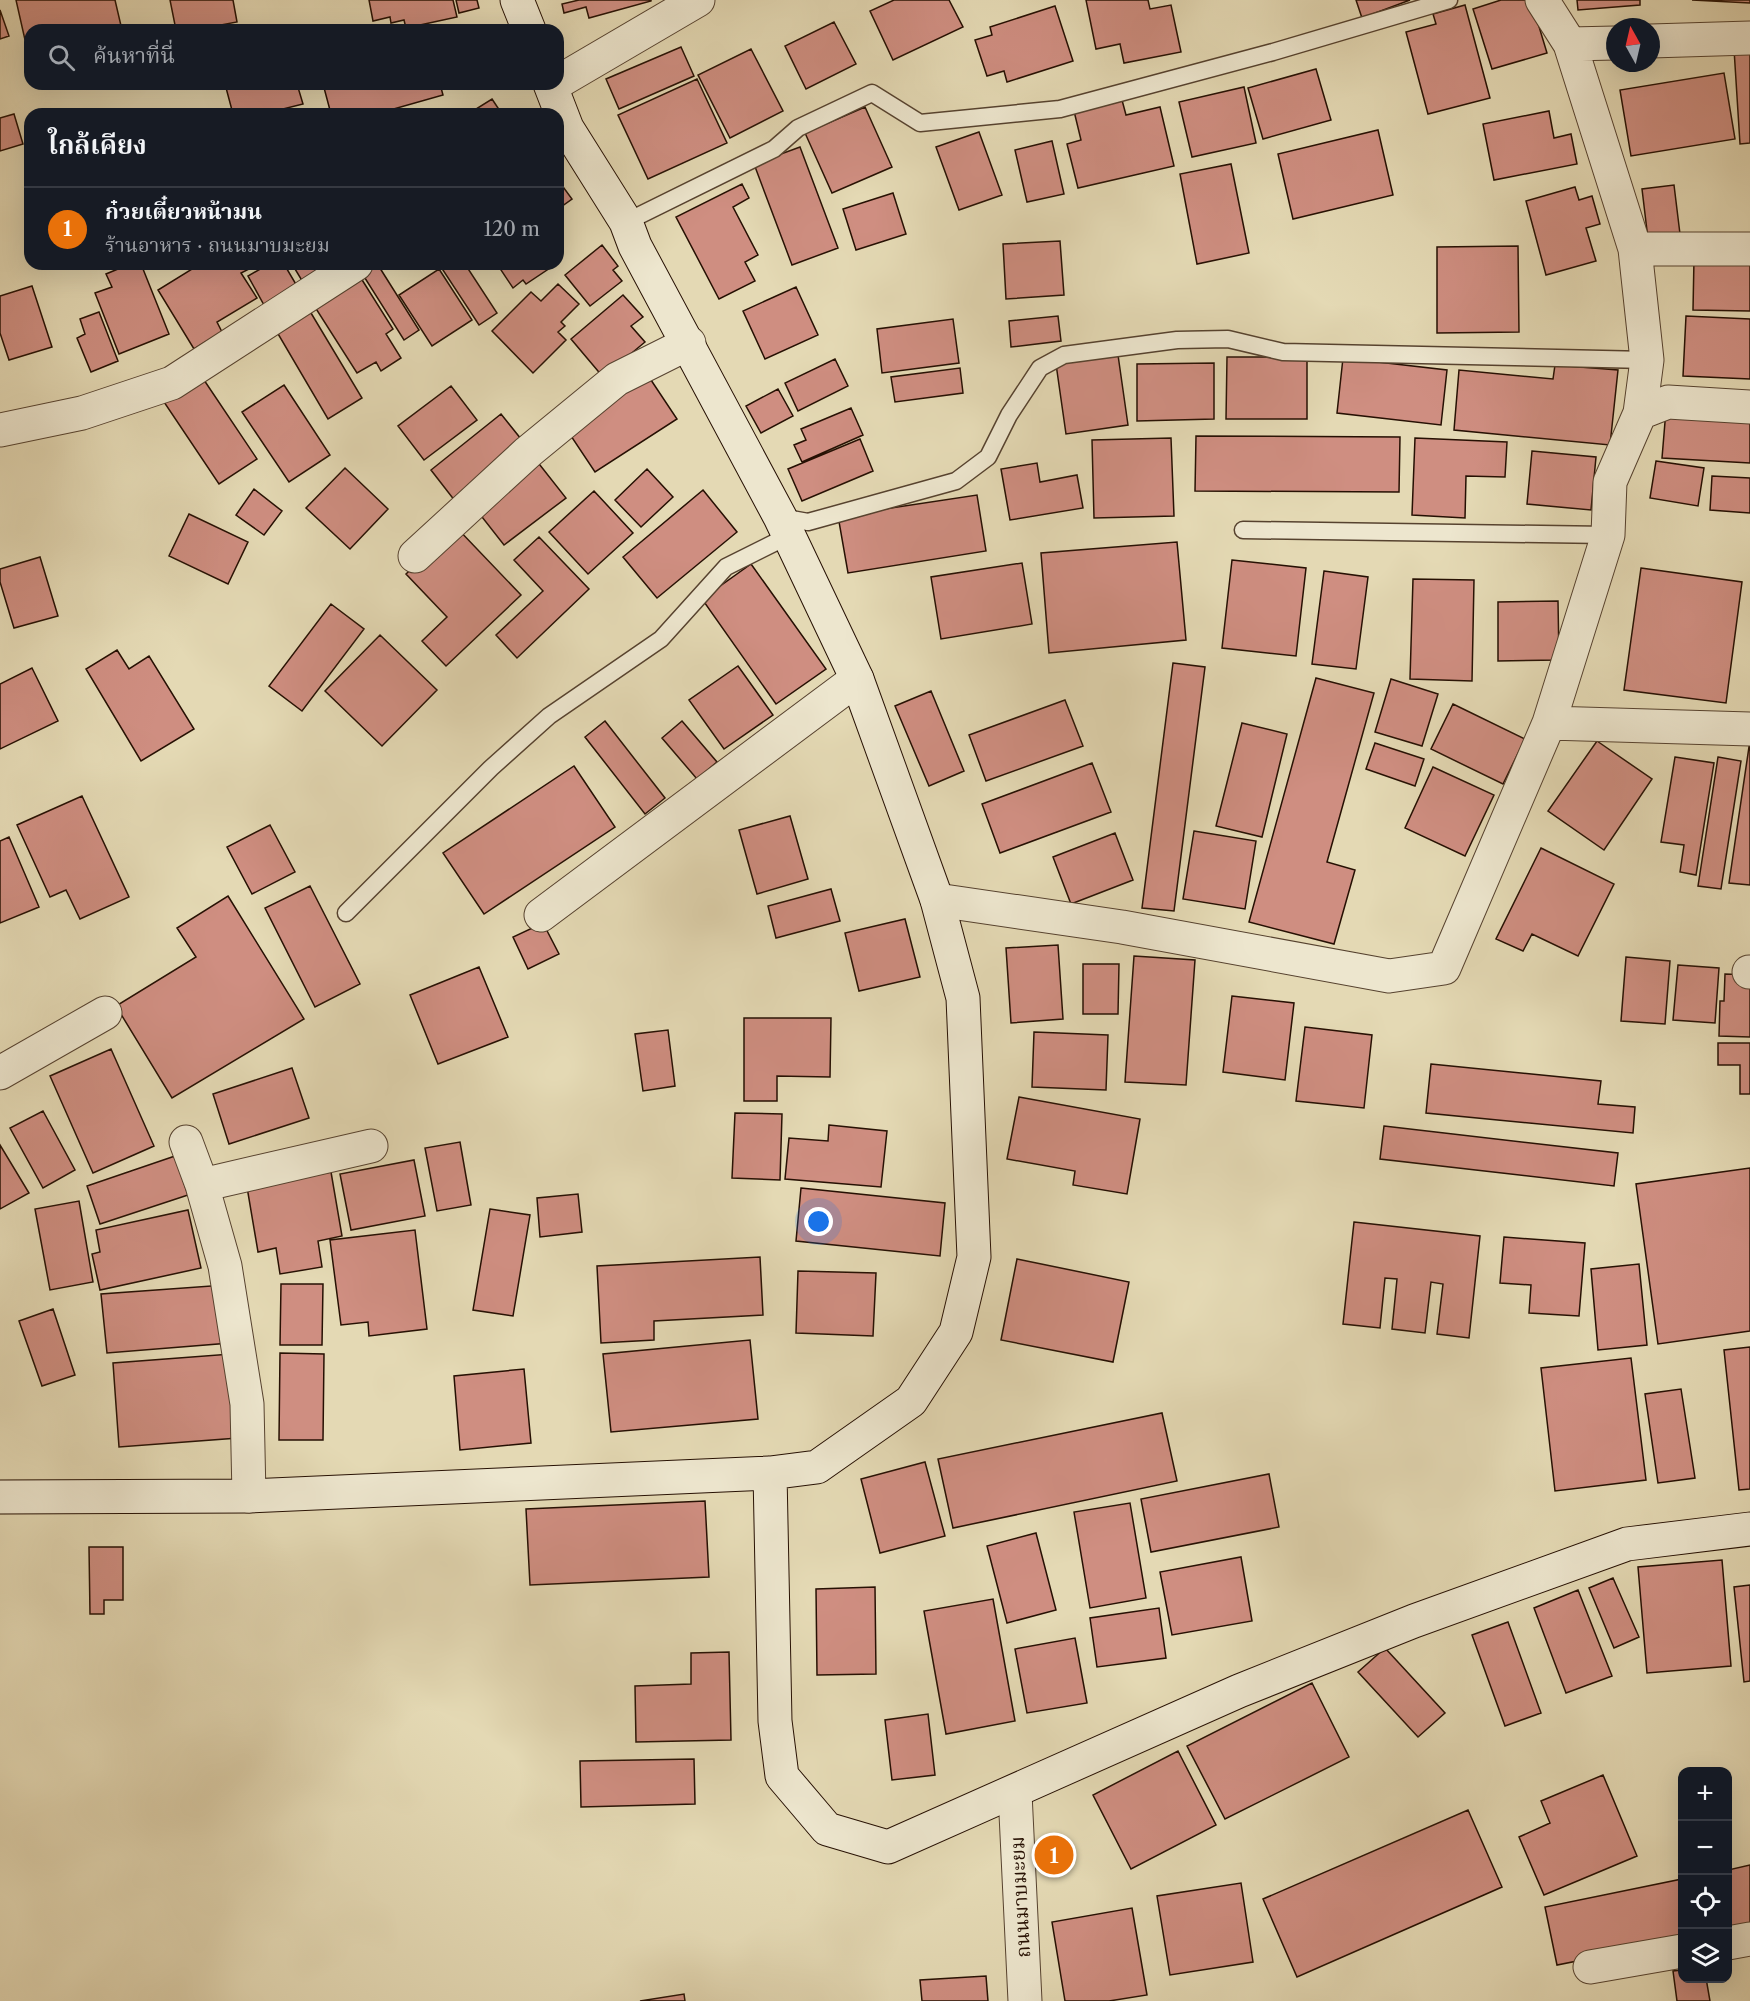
<!DOCTYPE html>
<html lang="th">
<head>
<meta charset="utf-8">
<style>
	body { margin:0; font-family:"Libre Caslon Text","Noto Serif Thai",serif; background:#242831; color:#f1f3f6 }
	.controls { position:absolute; right:18px; bottom:18px; display:grid; overflow:hidden; border-radius:12px; box-shadow:0 6px 24px #0002 }
	.controls button { width:54px; height:54px; display:grid; place-items:center; padding:0; border:0; border-bottom:2px solid #363941; background:#171b24; color:#f1f3f6; font:30px sans-serif }
	.compass { position:absolute; left:1606px; top:18px; width:54px; height:54px; border-radius:50%; background:#171b24; box-shadow:0 6px 24px #0002; rotate:352deg }
	.you { position:absolute; left:819px; top:1222px; width:21px; height:21px; margin:-15px; border:4px solid #fff; border-radius:50%; background:#1a73e8; box-shadow:0 0 0 9px #1a73e833 }
	.badge { display:grid; place-items:center; width:39px; height:39px; border-radius:50%; background:#c59692; color:#fff; font-size:20px; font-weight:700 }
	.pin { position:absolute; translate:-50% -50%; border:3px solid #fff; box-shadow:0 2px 6px #0006 }
	.list { margin:0; padding:0; list-style:none }
	h2 { display:flex; justify-content:space-between; align-items:center; height:78px; margin:0; padding:0 24px; font-size:26px }
	h2 small { font-size:20px; font-weight:400; color:#9ea1a6 }
	.list li { display:grid; grid-template-columns:39px 1fr auto; gap:18px; align-items:center; box-sizing:border-box; height:84px; padding:0 24px; border-top:2px solid #363941 }
	.list b { display:block; font-size:22px; white-space:nowrap }
	.list p { margin:0; font-size:20px; white-space:nowrap; color:#9ea1a6 }
	.list em { font-size:20px; font-style:normal; color:#9ea1a6 }
	.icon { flex:none; width:33px; height:33px; fill:none; stroke:currentColor; stroke-width:2; stroke-linecap:round; stroke-linejoin:round }
	.map { position:relative; flex:none; width:1750px; height:2001px; overflow:hidden }
	.search { position:absolute; background:#171b24; box-shadow:0 6px 24px #0002; left:24px; top:24px; width:540px; height:66px; display:flex; align-items:center; gap:15px; box-sizing:border-box; padding:0 21px; border-radius:18px; color:#9ea1a6; font-size:22px }
	.panel { position:absolute; background:#171b24; box-shadow:0 6px 24px #0002; left:24px; top:108px; width:540px; height:162px; border-radius:18px }
	.map>svg:first-child { display:block }
</style>
</head>
<body>
<div class="map">
<svg width="1750" height="2001" viewBox="0 0 1750 2001">
	<rect width="100%" height="100%" fill="#e4d9b4"/>
	<filter id="stains"><feTurbulence type="fractalNoise" baseFrequency=".00333" numOctaves="4"/><feColorMatrix values="0 0 0 0 .2 0 0 0 0 .09 0 0 0 0 .02 0 0 0 .5 -.17"/></filter>
	<radialGradient id="worn" r=".72"><stop offset=".6" stop-color="#630" stop-opacity="0"/><stop offset="1" stop-color="#630" stop-opacity=".3"/></radialGradient>
	<!-- building -->
	<path fill="#cf8e81" stroke="#261003" stroke-width="1.5" d="M16,0H115L122,30H30V62Z
		M170,0H233L237,22L194,30H176Z
		M369,0H453L457,17L406,28L404,20L391,23L390,17L373,21Z
		M456,0H477L479,8L459,13Z
		M579,0H651V1L589,18L586,7L564,13L562,4Z
		M894,0H949L963,27L893,60L870,11Z
		M1086,0H1148L1150,9L1171,5L1181,52L1124,63L1120,44L1096,49Z
		M1356,0H1410L1362,18Z
		M1501,0H1531L1547,53L1492,69L1473,9Z
		M1577,0H1640V5L1578,10Z
		M1692,0H1750V3Z
		M1465,5L1490,98L1428,114L1406,32L1436,24L1433,14Z
		M1055,6L1073,61L1007,82L1004,71L987,76L975,40L992,35L990,27Z
		M0,10L9,36L0,39Z
		M834,22L856,64L806,89L785,46Z
		M681,47L694,76L619,109L606,79Z
		M1750,48V143L1740,144L1734,49Z
		M751,49L783,111L730,138L698,75Z
		M1316,69L1331,120L1263,139L1248,88Z
		M1724,73L1735,139L1631,156L1620,90Z
		M697,79L727,143L648,179L618,115Z
		M225,84H297L303,104L263,114H233Z
		M323,84H440L443,95L376,114H331Z
		M1244,87L1256,143L1192,157L1179,102Z
		M492,99L502,114H468Z
		M1122,100L1126,115L1160,107L1174,166L1078,188L1067,144L1081,140L1074,111Z
		M865,107L892,167L832,193L805,133Z
		M1549,111L1554,138L1571,134L1577,164L1494,180L1483,124Z
		M14,114L23,144L0,151V118Z
		M1378,130L1393,195L1293,219L1278,154Z
		M979,132L1002,195L959,210L936,147Z
		M1052,141L1064,194L1027,202L1015,150Z
		M800,147L838,248L792,265L754,164Z
		M1231,164L1249,253L1197,264L1180,174Z
		M558,180L572,199L558,209Z
		M742,184L749,198L733,207L758,255L745,262L755,281L719,299L676,217Z
		M1674,185L1680,234L1648,239L1642,189Z
		M1575,187L1579,200L1592,196L1600,224L1586,228L1596,261L1546,275L1526,201Z
		M893,193L906,234L856,250L843,209Z
		M1060,241L1064,295L1006,299L1003,244Z
		M602,245L618,266L613,270L622,281L590,306L565,275Z
		M1518,246L1519,332L1437,333V247Z
		M1694,259L1750,260V311L1693,310Z
		M130,264H141L169,334L119,354L95,293L112,287L106,274Z
		M167,264H181L169,269Z
		M200,264L206,267L211,264H251L253,267L241,273L257,298L217,322L222,332L194,349L158,290Z
		M269,264H284L297,286L264,305L248,276Z
		M292,264H316L321,272L304,284Z
		M439,264H465L497,313L479,325Z
		M497,264H556L526,284L523,280L513,288Z
		M378,265L419,330L404,340L363,275Z
		M439,269L472,320L432,346L399,295Z
		M359,275L393,329L386,334L401,358L381,371L376,362L357,373L313,304Z
		M558,284L579,304L561,322L565,326L558,332L566,340L533,373L492,331L531,292L541,301Z
		M32,286L52,347L9,360L0,333V296Z
		M796,287L818,335L765,359L743,311Z
		M623,295L643,317L631,326L645,342L603,377L571,339Z
		M308,308L362,398L328,419L274,327Z
		M99,312L118,361L91,372L77,338L85,334L80,319Z
		M1058,316L1061,341L1011,347L1009,321Z
		M1686,316L1750,319V379L1683,376Z
		M953,319L959,363L882,373L877,329Z
		M1118,355L1128,425L1066,434L1056,364Z
		M1227,357H1307V419H1226Z
		M1343,358L1447,370L1441,425L1337,413Z
		M835,359L848,386L798,411L785,383Z
		M1214,363V419L1137,421V364Z
		M1555,365L1618,370L1610,445L1454,430L1459,370L1553,379Z
		M960,368L963,393L895,402L891,377Z
		M202,377L257,459L219,484L164,402Z
		M649,377L677,419L595,472L567,430Z
		M284,385L330,455L289,482L242,412Z
		M451,386L477,420L424,460L398,426Z
		M778,389L793,416L761,433L746,406Z
		M851,408L863,435L802,462L794,445L806,440L801,429Z
		M1666,410L1750,416V463L1662,458Z
		M501,414L525,444L455,501L431,470Z
		M1196,436L1400,437L1399,492L1195,491Z
		M1171,438L1174,516L1094,518L1092,440Z
		M1415,438L1507,442L1505,477L1466,476L1465,518L1412,515Z
		M860,439L873,471L802,501L788,469Z
		M1532,451L1596,457L1591,510L1527,504Z
		M536,460L566,498L504,545L475,508Z
		M1656,461L1704,468L1698,506L1650,498Z
		M1037,463L1040,482L1077,475L1083,508L1010,520L1001,469Z
		M345,468L388,509L350,549L306,508Z
		M647,469L673,497L641,527L615,500Z
		M1712,476L1750,478V513L1710,510Z
		M254,489L282,511L264,535L236,515Z
		M703,490L737,532L657,598L623,557Z
		M594,491L633,533L588,574L549,532Z
		M977,495L986,551L848,573L838,516Z
		M189,514L248,542L228,584L169,556Z
		M456,527L521,595L446,666L422,641L447,617L406,574Z
		M539,537L589,589L517,658L496,635L543,591L514,560Z
		M1177,542L1186,640L1049,653L1041,553Z
		M40,557L58,616L14,628L0,582V569Z
		M1232,560L1306,568L1296,656L1222,648Z
		M1022,563L1032,624L941,639L931,577Z
		M751,564L826,669L776,704L702,599Z
		M1641,568L1742,582L1726,703L1624,690Z
		M1324,571L1368,577L1356,669L1312,664Z
		M1413,579L1474,580L1472,681L1410,679Z
		M1558,601L1559,660L1498,661V602Z
		M331,604L364,629L302,711L269,686Z
		M380,635L437,690L382,746L325,691Z
		M117,650L129,669L149,656L194,729L141,761L86,669Z
		M1173,663L1205,667L1174,911L1142,908Z
		M738,666L773,715L724,749L689,700Z
		M32,668L58,721L0,749V684Z
		M1316,678L1374,693L1327,862L1355,870L1334,944L1249,922Z
		M1391,679L1438,694L1422,746L1375,732Z
		M931,691L964,771L929,786L895,706Z
		M1065,700L1083,746L986,781L969,735Z
		M1453,704L1525,739L1503,784L1431,749Z
		M605,721L665,798L645,814L585,737Z
		M682,721L717,762L697,779L662,738Z
		M1242,723L1287,734L1262,837L1216,826Z
		M1750,740V885L1729,883Z
		M1597,741L1652,779L1604,850L1548,811Z
		M1375,743L1424,759L1415,786L1366,769Z
		M1675,757L1714,763L1696,875L1680,872L1684,845L1661,842Z
		M1718,757L1741,761L1721,889L1698,886Z
		M1092,763L1111,812L1000,853L982,804Z
		M574,766L615,827L484,914L443,853Z
		M1433,767L1494,795L1465,856L1405,828Z
		M82,796L129,897L80,919L66,890L50,897L17,825Z
		M790,816L808,879L757,894L739,830Z
		M270,825L295,872L252,894L227,847Z
		M1194,831L1256,841L1245,909L1183,899Z
		M1115,833L1133,880L1071,904L1053,857Z
		M9,837L39,907L0,923V841Z
		M1541,848L1614,884L1578,956L1532,934L1523,951L1496,939Z
		M310,886L360,984L315,1007L265,908Z
		M831,889L840,921L776,938L768,906Z
		M228,896L304,1019L172,1098L116,1006L196,957L177,928Z
		M905,919L920,977L859,991L845,933Z
		M543,923L559,954L528,969L513,937Z
		M1058,945L1063,1019L1011,1023L1006,948Z
		M1134,956L1195,960L1186,1085L1125,1082Z
		M1626,957L1670,961L1665,1024L1621,1021Z
		M1083,964H1119L1118,1014H1083Z
		M1678,965L1719,968L1715,1023L1673,1020Z
		M479,967L508,1037L438,1064L410,995Z
		M1725,974L1750,975V1037L1719,1036L1720,1001H1724Z
		M1232,996L1294,1003L1285,1080L1223,1072Z
		M744,1018H831L830,1077L777,1076V1101H744Z
		M1305,1027L1372,1035L1364,1108L1296,1101Z
		M668,1030L675,1086L643,1091L635,1034Z
		M1034,1032L1108,1035L1106,1090L1032,1087Z
		M1718,1043H1750V1094H1740V1065H1718Z
		M111,1049L154,1146L93,1173L50,1076Z
		M1431,1064L1601,1081L1598,1104L1635,1107L1633,1133L1426,1113Z
		M292,1068L309,1118L229,1144L213,1094Z
		M1019,1097L1140,1119L1127,1194L1073,1185L1075,1171L1007,1159Z
		M43,1111L75,1170L43,1188L10,1128Z
		M735,1113L782,1114L780,1180L732,1178Z
		M829,1125L887,1131L881,1187L785,1179L789,1138L828,1141Z
		M1384,1126L1618,1153L1614,1186L1380,1159Z
		M460,1142L471,1205L437,1211L425,1148Z
		M0,1145L29,1193L0,1209Z
		M175,1156L188,1195L100,1224L87,1186Z
		M414,1160L425,1216L351,1230L340,1174Z
		M1750,1168V1331L1658,1344L1636,1184Z
		M331,1172L342,1236L318,1241L322,1267L280,1274L276,1248L258,1252L247,1187Z
		M801,1188L945,1203L940,1256L796,1241Z
		M578,1194L582,1232L540,1237L537,1198Z
		M79,1201L93,1282L50,1290L35,1209Z
		M490,1209L530,1215L513,1316L473,1310Z
		M188,1210L201,1268L100,1290L92,1254L100,1252L96,1230Z
		M1354,1222L1480,1236L1469,1338L1437,1334L1443,1284L1431,1282L1425,1333L1392,1329L1397,1279L1385,1278L1380,1328L1343,1324Z
		M415,1230L427,1329L369,1336L368,1322L341,1325L330,1240Z
		M1504,1237L1585,1243L1579,1316L1529,1313L1531,1285L1500,1283Z
		M760,1257L763,1315L654,1321V1340L601,1343L597,1266Z
		M1017,1259L1129,1282L1113,1362L1001,1340Z
		M1639,1264L1647,1345L1598,1350L1591,1269Z
		M798,1271L876,1273L873,1336L796,1333Z
		M281,1284H323L322,1345H280Z
		M225,1285L230,1343L107,1353L101,1294Z
		M53,1309L75,1375L42,1386L19,1321Z
		M750,1340L758,1419L611,1432L603,1354Z
		M1750,1347V1489L1739,1490L1724,1350Z
		M280,1353L324,1354L323,1440H279Z
		M231,1354L238,1438L119,1447L113,1363Z
		M1631,1358L1646,1480L1555,1491L1541,1368Z
		M524,1369L531,1443L460,1450L454,1376Z
		M1681,1389L1695,1478L1658,1483L1645,1394Z
		M1162,1413L1177,1481L953,1528L938,1459Z
		M925,1462L945,1536L880,1553L861,1479Z
		M1269,1474L1279,1527L1151,1552L1141,1499Z
		M705,1501L709,1577L530,1585L526,1509Z
		M1130,1503L1146,1598L1090,1608L1074,1512Z
		M1036,1533L1056,1610L1007,1623L987,1546Z
		M89,1547H123V1600H104V1614H90Z
		M1241,1557L1252,1621L1172,1635L1160,1572Z
		M1722,1560L1731,1666L1647,1673L1638,1567Z
		M1613,1578L1639,1637L1614,1648L1589,1588Z
		M1750,1585V1681L1744,1682L1734,1587Z
		M875,1587L876,1674L817,1675L816,1589Z
		M1578,1590L1612,1676L1566,1693L1534,1608Z
		M993,1599L1015,1721L946,1734L924,1611Z
		M1159,1608L1166,1658L1097,1667L1090,1618Z
		M1508,1622L1541,1713L1505,1726L1472,1635Z
		M1075,1638L1087,1703L1027,1713L1015,1649Z
		M1385,1648L1445,1713L1418,1737L1358,1672Z
		M729,1652L731,1740L636,1742L635,1686L691,1684V1653Z
		M1312,1683L1349,1757L1225,1819L1187,1746Z
		M928,1714L935,1775L892,1780L885,1720Z
		M1178,1751L1216,1825L1131,1869L1093,1795Z
		M694,1759L695,1804L581,1807L580,1761Z
		M1603,1775L1637,1856L1544,1895L1519,1837L1550,1823L1541,1801Z
		M1468,1810L1502,1887L1297,1977L1263,1899Z
		M1750,1865V1926L1728,1931V1870Z
		M1682,1879V1940L1557,1965L1545,1907Z
		M1241,1883L1253,1962L1170,1975L1157,1896Z
		M1132,1908L1147,1995L1109,2001H1065L1052,1922Z
		M1682,1970V1978H1706L1710,2001H1677L1673,1971Z
		M986,1976L988,2001H922L920,1980Z
		M684,1994L685,2001H640Z"/>
	<g fill="none" stroke-linecap="round" stroke-linejoin="round">
		<!-- lane casing -->
		<g stroke="#56422f" stroke-width="19">
			<path id="lane" d="M626,222L774,149L798,128L872,93L920,123L1060,109L1273,52L1449,0
				M780,517L808,522L956,481L988,457L1009,415L1040,368L1064,355L1177,340L1228,339L1283,352L1647,360
				M1243,530L1608,535
				M346,913L491,768L549,716L661,639L726,567L788,536"/>
		</g>
		<!-- street casing -->
		<g stroke="#56422f" stroke-width="35">
			<path id="street" d="M1651,41L1750,38
				M1570,44L1615,43
				M558,82L698,0
				M1635,249H1750
				M1640,413L1668,402L1750,407
				M0,430L82,413L172,383L356,264
				M415,556L528,452L617,379L689,343
				M1549,723L1750,729
				M937,900L1122,927L1389,976L1444,968L1549,723L1608,535L1610,482L1640,413L1647,360L1635,249L1570,44L1542,0
				M541,915L857,679
				M1749,972H1750
				M0,1073L105,1013
				M186,1142L202,1185L225,1266L247,1404L249,1496
				M202,1185L371,1146
				M1015,1793L1025,2001
				M1728,1943L1750,1939
				M1590,1967L1682,1951"/>
		</g>
		<!-- secondary casing -->
		<g stroke="#261003" stroke-width="35">
			<path id="secondary" d="M517,0L529,30
				M770,1473L775,1721L782,1776L827,1829L888,1847L1239,1691L1414,1621L1627,1544L1750,1529
				M0,1497L249,1496L770,1473L817,1467L911,1401L956,1332L974,1257L963,998L937,900L857,679L780,517L635,246L626,222L567,128L550,84"/>
		</g>
		<!-- lane -->
		<use href="#lane" stroke="#ede6ce" stroke-width="16"/>
		<!-- street -->
		<use href="#street" stroke="#ede6ce" stroke-width="33"/>
		<!-- secondary -->
		<use href="#secondary" stroke="#ede6ce" stroke-width="33"/>
	</g>
	<g text-anchor="middle" stroke-width="4.5" stroke-linejoin="round" paint-order="stroke">
		<!-- street labels -->
		<g font-size="20" fill="#261003" stroke="#ede6ce">
			<text transform="translate(1020 1897) rotate(-93)" y="7">ถนนมาบมะยม</text>
		</g>
	</g>
	<rect width="100%" height="100%" filter="url(#stains)"/>
	<rect width="100%" height="100%" fill="url(#worn)"/>
</svg>
<div class="controls">
<button>+</button>
<button>−</button>
<button><svg class="icon" aria-label="locate" viewBox="0 0 24 24"><circle cx="12" cy="12" r="6"/><path d="M12 2v4M12 18v4M2 12h4M18 12h4"/></svg></button>
<button><svg class="icon" aria-label="layers" viewBox="0 0 24 24"><path d="M12 4l9 5-9 5-9-5zM3 14l9 5 9-5"/></svg></button>
</div>
<svg class="compass" viewBox="-18 -18 36 36"><path d="M0-13l5 13h-10z" fill="#e53935"/><path d="M0 13l5-13h-10z" fill="#9ea1a6"/></svg>
<div class="you"></div>
<div class="pin badge" style="left:1054px;top:1855px;background:#e8710a">1</div>
<div class="search"><svg class="icon" aria-label="search" viewBox="0 0 24 24"><circle cx="10" cy="10" r="6"/><path d="M15 15l6 6"/></svg>ค้นหาที่นี่</div>
<section class="panel">
<h2>ใกล้เคียง<small></small></h2>
<ul class="list">
<li><span class="badge" style="background:#e8710a">1</span><div><b>ก๋วยเตี๋ยวหน้ามน</b><p>ร้านอาหาร · ถนนมาบมะยม</p></div><em>120 m</em></li>
</ul>
</section>
</div>
</body>
</html>
